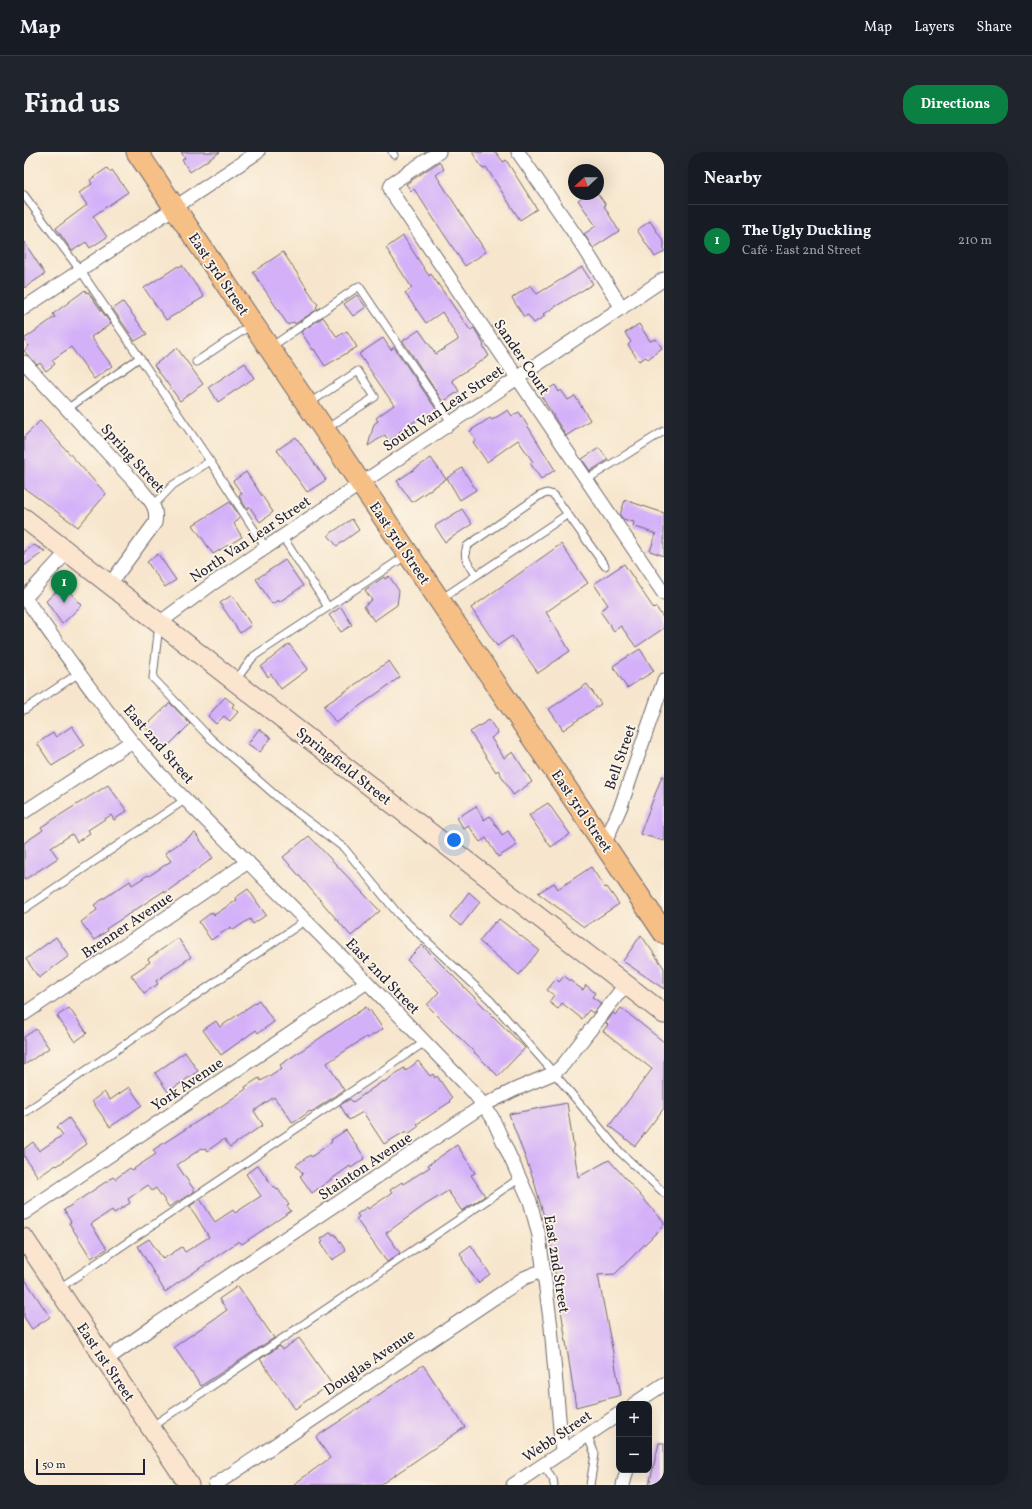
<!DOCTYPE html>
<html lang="en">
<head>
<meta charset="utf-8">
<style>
	body { margin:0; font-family:Vollkorn,serif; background:#20242c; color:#f1f3f6 }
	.controls { position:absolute; right:12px; bottom:12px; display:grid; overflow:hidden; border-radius:8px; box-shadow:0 4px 16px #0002 }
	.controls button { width:36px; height:36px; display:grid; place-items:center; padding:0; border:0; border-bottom:1px solid #363941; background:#171b24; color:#f1f3f6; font:20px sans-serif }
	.compass { position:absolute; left:544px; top:12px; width:36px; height:36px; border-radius:50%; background:#171b24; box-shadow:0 4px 16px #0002; rotate:248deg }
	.scale { position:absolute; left:12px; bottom:10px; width:109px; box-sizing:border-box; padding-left:4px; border:2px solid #22223b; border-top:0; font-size:11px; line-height:14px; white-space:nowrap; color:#22223b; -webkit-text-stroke:3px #fcf5e5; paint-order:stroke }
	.you { position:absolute; left:430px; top:688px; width:14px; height:14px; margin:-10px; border:3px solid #fff; border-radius:50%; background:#1a73e8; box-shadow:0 0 0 6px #1a73e833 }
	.badge { display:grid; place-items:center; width:26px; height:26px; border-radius:50%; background:#0b8043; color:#fff; font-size:13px; font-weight:700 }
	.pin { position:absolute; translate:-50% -33px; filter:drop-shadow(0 1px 2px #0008) }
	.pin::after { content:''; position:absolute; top:21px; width:14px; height:12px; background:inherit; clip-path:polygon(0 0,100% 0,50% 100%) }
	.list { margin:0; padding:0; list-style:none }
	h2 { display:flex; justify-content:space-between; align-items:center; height:52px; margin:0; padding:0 16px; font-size:17px }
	h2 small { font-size:13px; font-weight:400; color:#9ea1a6 }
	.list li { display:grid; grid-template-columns:26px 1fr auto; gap:12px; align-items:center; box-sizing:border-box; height:72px; padding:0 16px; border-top:1px solid #363941 }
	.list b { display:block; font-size:15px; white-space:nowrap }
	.list p { margin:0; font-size:13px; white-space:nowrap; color:#9ea1a6 }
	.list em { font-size:13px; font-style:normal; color:#9ea1a6 }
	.map { position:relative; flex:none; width:640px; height:1333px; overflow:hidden; border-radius:16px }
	header { display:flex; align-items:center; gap:24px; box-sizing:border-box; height:56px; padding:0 20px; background:#171b24; border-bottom:1px solid #363941 }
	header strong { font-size:19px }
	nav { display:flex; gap:22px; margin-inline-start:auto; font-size:14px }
	.intro { display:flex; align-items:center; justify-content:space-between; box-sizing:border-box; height:96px; padding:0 24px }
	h1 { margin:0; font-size:28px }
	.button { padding:10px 18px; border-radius:16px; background:#0b8043; color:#fff; font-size:14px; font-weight:700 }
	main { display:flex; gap:24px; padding:0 24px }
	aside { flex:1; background:#171b24; border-radius:16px; box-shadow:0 4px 16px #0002 }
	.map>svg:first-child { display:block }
</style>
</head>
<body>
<header>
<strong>Map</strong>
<nav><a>Map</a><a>Layers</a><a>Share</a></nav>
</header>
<div class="intro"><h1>Find us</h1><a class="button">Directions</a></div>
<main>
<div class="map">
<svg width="640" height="1333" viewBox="0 0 640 1333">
	<rect width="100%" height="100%" fill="#fcf5e5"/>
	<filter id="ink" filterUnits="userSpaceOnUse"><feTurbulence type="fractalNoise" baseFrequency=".025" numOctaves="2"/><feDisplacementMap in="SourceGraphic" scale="8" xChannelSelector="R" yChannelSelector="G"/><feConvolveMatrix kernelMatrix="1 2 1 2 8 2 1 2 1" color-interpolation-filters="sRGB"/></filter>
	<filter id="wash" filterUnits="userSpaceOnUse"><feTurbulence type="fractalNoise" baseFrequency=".012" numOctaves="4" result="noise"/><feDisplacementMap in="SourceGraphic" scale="16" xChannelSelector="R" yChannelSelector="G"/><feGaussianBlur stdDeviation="0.9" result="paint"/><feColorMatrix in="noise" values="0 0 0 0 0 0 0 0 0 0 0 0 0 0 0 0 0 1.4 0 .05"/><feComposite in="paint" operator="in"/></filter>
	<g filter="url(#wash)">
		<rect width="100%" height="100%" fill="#f7e6cd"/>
		<g id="blocks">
			<!-- building -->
			<path fill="#d4b0f9" d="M157,0H196L166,20L158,8L161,6Z
				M448,0H472L479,10L482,8L513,57L496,68L462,15L459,17Z
				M415,10L420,17L412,23L462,100L441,114L390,37L387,39L382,32Z
				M83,16L86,20L88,18L104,40L69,64L83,85L66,96L62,90L48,99L32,76L63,53L55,41L68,32L66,28Z
				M562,42H574L582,53L580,54L595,79L569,96L560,82L572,74L554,48Z
				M626,69L640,90V100L631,105L613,78Z
				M379,84L405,124L407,122L446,178L450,176L460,193L459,194L465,204L428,228L435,239L419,250L379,189L395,178L412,202L434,188V186L418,160L402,171L381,141L388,136L362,96Z
				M0,90L21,122L0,136Z
				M259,100L294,153L292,155L294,157L271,172L270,170L264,173L229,120Z
				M158,113L180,145L142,168L120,136L154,114L155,115Z
				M558,115L569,132L519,162L521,164L510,171L504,163L500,165L488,146L507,133L513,142Z
				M61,138L63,141L64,140L87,172L67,185L88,214L70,227L47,195L28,208L31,212L22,219L16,211L13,213L0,199L5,194L0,187L31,165L29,162Z
				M333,143L342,155L329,164L320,152Z
				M99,150L123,182L111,189L89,157Z
				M299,165L313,185L323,179L333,195L301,214L290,197L289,198L277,180Z
				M615,172L626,189L632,187L638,196L624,207L622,205L615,209L604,193L607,190L601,181Z
				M359,186L367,198L370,195L414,260L405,266L402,262L375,280L376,281L365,289L361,283L344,294L350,272L354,269L352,266L370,253L335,202Z
				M153,196L179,232L156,249L130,213Z
				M221,211L230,226L194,250L185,235Z
				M531,233L535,240L537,238L544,248L551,244L566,268L542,284L516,242Z
				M484,258L488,264L495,260L531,318L517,327L506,311L509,310L494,288L463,310L449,290L452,288L446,279L466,266L468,268Z
				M16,269L82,342L54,375L0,336V285Z
				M272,285L302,328L283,340L253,298Z
				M575,296L584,308L566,319L558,307Z
				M407,306L422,327L388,350L373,329Z
				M438,316L452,338L436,348L423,326Z
				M222,320L249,360L236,370L225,354L223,357L215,344L218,342L209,329Z
				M601,348L640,361V404L626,399L632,382L609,374L610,370L599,367L596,363Z
				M206,350L216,365L210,372L218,385L189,402L169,373Z
				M438,357L448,372L421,390L411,374Z
				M328,367L335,378L313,394L304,383Z
				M537,392L564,431L522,460L546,499L514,521L488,484L473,494L447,456Z
				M10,393L21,399L0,414V400Z
				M134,402L152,428L141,435L123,410Z
				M261,408L279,434L255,450L254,448L248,452L232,427Z
				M600,412L630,457L632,455L640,467V476L612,495L597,474L590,479L576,459L584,453L570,432Z
				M365,424L375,439L373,453L350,469L340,454L348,448L341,438L360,425L361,427Z
				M39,433L58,453L38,472L22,449Z
				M208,443L227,473L216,481L196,451Z
				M317,455L328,473L317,480L305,463Z
				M265,492L284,517L257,537L247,522L244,525L237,515Z
				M616,497L630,519L603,536L589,514Z
				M365,509L376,525L312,571L300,554Z
				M563,532L577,552L539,578L525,557Z
				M201,545L210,552L208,555L214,560L206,569L200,564L192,572L184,564Z
				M146,551L166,572L141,597L121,575Z
				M465,568L474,581L467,586L480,606L489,600L508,630L489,643L474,618L472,620L446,580Z
				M48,574L61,593L28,614L13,591L29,581L32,585Z
				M235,577L247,586L236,600L224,592Z
				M638,624H640V689L616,682Z
				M84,633L103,659L90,668L87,663L64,678L66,681L53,690L48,682L27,696L34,706L0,728V691L19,678L17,675Z
				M524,651L546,682L527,695L505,663Z
				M452,654L460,668L466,664L478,683L484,679L493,693L474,705L462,686L456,690L445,674L440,677L433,666Z
				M171,681L189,706L141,741L140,739L82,777L83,779L70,788L57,770L73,758L70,753L106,729L108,733L124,723L125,724L147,709L141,701Z
				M285,684L356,759L327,784L259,705Z
				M567,715L581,736L583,735L595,752L560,775L514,741L530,731L534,737Z
				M224,737L242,763L229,772L226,767L209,778L207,775L187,788L175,770L188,760L190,763L213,748L211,746Z
				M445,740L456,750L437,774L426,765Z
				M475,767L515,798L495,823L455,789L471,770L472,771Z
				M617,783L640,816V837L599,809Z
				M32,785L45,804L15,826L2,807Z
				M154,786L167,805L132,829L134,832L120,841L107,823L126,810L124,807Z
				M398,793L501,896L474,924L403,853L415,840L383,808Z
				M540,824L559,838L562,833L571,841L568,845L577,851L569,861L565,858L558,867L538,851L534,857L525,850L530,843L523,838L532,827L535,830Z
				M235,848L250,870L234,881L232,878L197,903L179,878L192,869L196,875Z
				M342,855L345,859L346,858L359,877L344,886L342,885L303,911L320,938L287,960L286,959L269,971L256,952H255L250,945L230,959L239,973L206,995L200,987L183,999L181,996L179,997L178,996L153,1013L171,1039L145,1055L132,1036L128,1039L124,1033L104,1047L106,1051L90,1061L88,1058L67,1072L83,1097L67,1106L45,1071L47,1070L40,1058L89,1025L91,1027L106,1016L108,1018L132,1002L129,998L199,953L222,937L221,935L235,926L237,929L258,916L256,913Z
				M45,856L63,881L51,890L33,864Z
				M597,856L640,890V956L611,994L585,974L628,917L579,879L584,873L582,871L589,861L592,863Z
				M12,877L25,896L0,913V885Z
				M161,900L174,919L144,940L131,921Z
				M394,909L406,924L409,922L411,926L413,924L428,946L425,949L426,950L393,972L395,974L384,982L382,979L360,992L339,960L325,968L316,953L326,947L329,950L359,929L360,930L380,916L382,919Z
				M105,935L118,953L86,975L68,949L80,940L86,948Z
				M543,951L554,1025L585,1008L640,1070V1073L591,1122L574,1123L597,1243L552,1255L526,1086L510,1029L485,962Z
				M45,966L63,992L33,1014L32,1013L14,1025L0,1004V997L9,990L15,999L39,983L33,975Z
				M322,978L341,1006L327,1016L326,1014L288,1041L276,1024L279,1022L272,1013L286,1003L287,1005L308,990L307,988Z
				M433,993L451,1021L447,1023L461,1044L438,1059L424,1039L401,1053L362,1081L376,1101L363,1110L332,1067L335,1065L333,1062L343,1055L344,1057L368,1041L366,1038L378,1030L379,1032L406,1015L404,1013Z
				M234,1013L249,1035L250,1034L253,1038L254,1037L265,1053L263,1054L267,1059L218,1092L215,1089L141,1140L114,1094L125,1087L139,1107L158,1095L161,1100L185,1085L166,1054L176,1047L191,1070L209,1058L211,1061L237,1044L222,1022Z
				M307,1080L309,1083L311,1082L322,1099L308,1108L297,1091L299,1090L297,1087Z
				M447,1093L466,1122L454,1131L438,1107H439L436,1101Z
				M0,1126L26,1165L8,1177L0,1165Z
				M214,1134L250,1186L177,1234L150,1195L203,1158L195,1147Z
				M275,1186L307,1231L271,1257L236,1207L256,1194L258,1198Z
				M399,1213L441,1275L356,1333H269L306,1306L292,1285Z
				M635,1291H640V1333H625Z"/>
		</g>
	</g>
	<g filter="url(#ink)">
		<use href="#blocks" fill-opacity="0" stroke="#6d676e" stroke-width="1"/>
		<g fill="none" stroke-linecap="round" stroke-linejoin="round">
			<!-- lane casing -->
			<g stroke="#6d676e" stroke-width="9">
				<path id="lane" d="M368,0L370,3
					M0,43L56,118L186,309L242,396
					M247,195L335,134L427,270
					M172,210L227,173
					M284,252L334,219L351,245L302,277
					M43,257L115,206
					M562,328L640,279
					M130,353L149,333L186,309
					M258,384L304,455
					M453,423C445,413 438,407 443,394L515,344L523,341L530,343L581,414
					M417,447L544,362
					M135,472L129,526L186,586L259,650L320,696L375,763L466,848L530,921L596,1000L640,1041
					M211,529L230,504L383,403
					M0,558L55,521
					M0,757L162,647
					M0,961L282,768
					M34,1137L401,890
					M127,1275L496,1026
					M563,1283L571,1302L566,1333
					M519,1313L529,1327L530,1333"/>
			</g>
			<!-- street casing -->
			<g stroke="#6d676e" stroke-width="15">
				<path id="street" d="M415,0L368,31L366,36L368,41L640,442
					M494,0L559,94L598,156
					M0,156L234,0
					M0,210L116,336C126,349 134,354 131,371L86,432
					M1,446C44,506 86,567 135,621L343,830L450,941L468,965L506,1049L515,1084L527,1175L538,1300
					M0,447L43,400
					M135,471L188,432L640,127
					M0,660L107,590
					M580,693L597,654L640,528
					M0,862L224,710
					M0,1061L343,830
					M82,1208L133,1172L460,953L490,938L530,921L539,913L601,833
					M610,1252L640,1232
					M191,1333L500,1126L512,1121H520
					M489,1333L595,1262
					M599,1333L603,1318"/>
			</g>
			<!-- secondary casing -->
			<g stroke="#6d676e" stroke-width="21">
				<path id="secondary" d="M0,366L640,862
					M0,1086L165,1333"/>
			</g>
			<!-- primary casing -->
			<g stroke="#6d676e" stroke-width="23">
				<path id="primary" d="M113,0L640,781"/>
			</g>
			<!-- lane -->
			<use href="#lane" stroke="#fff" stroke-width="7"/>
			<!-- street -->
			<use href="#street" stroke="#fff" stroke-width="13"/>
			<!-- secondary -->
			<use href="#secondary" stroke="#fbe5cf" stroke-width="19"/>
			<!-- primary -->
			<use href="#primary" stroke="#f5bf86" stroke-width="21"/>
		</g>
	</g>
	<g text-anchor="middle" stroke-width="3.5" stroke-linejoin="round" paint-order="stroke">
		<!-- street labels -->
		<g font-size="15" fill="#22223b" stroke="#fcf5e5">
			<text transform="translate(195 122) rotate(56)" y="5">East 3rd Street</text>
			<text transform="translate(498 205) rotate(56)" y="5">Sander Court</text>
			<text transform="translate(419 256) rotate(-34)" y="5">South Van Lear Street</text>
			<text transform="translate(109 306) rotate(48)" y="5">Spring Street</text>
			<text transform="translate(226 387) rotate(-34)" y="5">North Van Lear Street</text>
			<text transform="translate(376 391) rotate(56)" y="5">East 3rd Street</text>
			<text transform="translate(135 592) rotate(49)" y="5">East 2nd Street</text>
			<text transform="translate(596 605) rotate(-71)" y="5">Bell Street</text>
			<text transform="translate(320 614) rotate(38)" y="5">Springfield Street</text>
			<text transform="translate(558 659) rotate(56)" y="5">East 3rd Street</text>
			<text transform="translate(103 773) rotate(-34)" y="5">Brenner Avenue</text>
			<text transform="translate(359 824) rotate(46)" y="5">East 2nd Street</text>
			<text transform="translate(163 932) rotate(-34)" y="5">York Avenue</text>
			<text transform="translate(341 1014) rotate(-34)" y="5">Stainton Avenue</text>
			<text transform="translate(533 1112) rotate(81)" y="5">East 2nd Street</text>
			<text transform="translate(82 1210) rotate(56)" y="5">East 1st Street</text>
			<text transform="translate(345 1210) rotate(-34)" y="5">Douglas Avenue</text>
			<text transform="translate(533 1284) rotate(-34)" y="5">Webb Street</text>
		</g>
	</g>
</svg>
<div class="controls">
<button>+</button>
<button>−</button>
</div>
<svg class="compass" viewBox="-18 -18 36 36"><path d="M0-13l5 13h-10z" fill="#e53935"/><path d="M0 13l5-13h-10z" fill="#9ea1a6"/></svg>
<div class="scale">50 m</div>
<div class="you"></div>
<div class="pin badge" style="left:40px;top:451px">1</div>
</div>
<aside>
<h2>Nearby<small></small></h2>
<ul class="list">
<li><span class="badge">1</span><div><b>The Ugly Duckling</b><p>Café · East 2nd Street</p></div><em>210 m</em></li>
</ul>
</aside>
</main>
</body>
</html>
